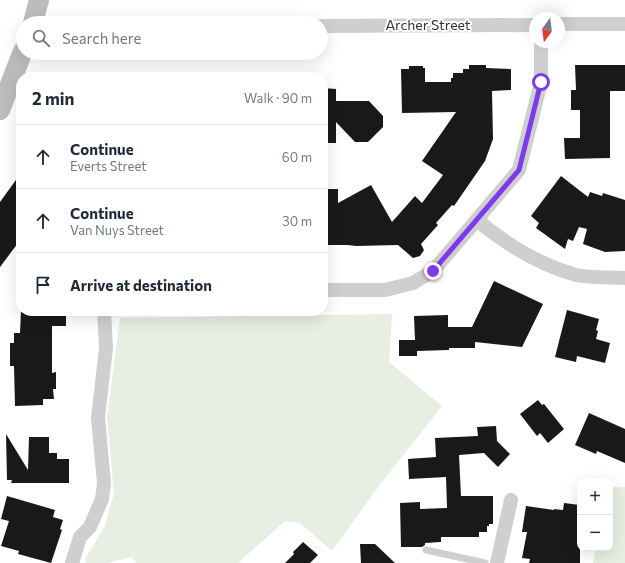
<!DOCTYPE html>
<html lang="en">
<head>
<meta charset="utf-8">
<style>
	body { margin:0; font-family:Commissioner,sans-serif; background:#f6f6f7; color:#1f2937 }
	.controls { position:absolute; right:12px; bottom:12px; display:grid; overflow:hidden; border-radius:8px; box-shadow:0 4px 16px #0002 }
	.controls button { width:36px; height:36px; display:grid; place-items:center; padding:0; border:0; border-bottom:1px solid #e0e1e3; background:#fff; color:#1f2937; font:20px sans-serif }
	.compass { position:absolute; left:529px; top:12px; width:36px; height:36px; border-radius:50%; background:#fff; box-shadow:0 4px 16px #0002; rotate:194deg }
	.stop { position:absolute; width:12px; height:12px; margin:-9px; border:3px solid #7c3aed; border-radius:50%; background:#fff }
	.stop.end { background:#7c3aed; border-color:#fff; box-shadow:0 1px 4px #0008 }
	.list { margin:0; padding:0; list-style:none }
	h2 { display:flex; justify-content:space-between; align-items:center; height:52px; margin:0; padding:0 16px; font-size:17px }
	h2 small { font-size:13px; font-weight:400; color:#747a83 }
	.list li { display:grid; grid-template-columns:26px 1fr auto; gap:12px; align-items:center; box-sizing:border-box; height:64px; padding:0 16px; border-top:1px solid #e0e1e3 }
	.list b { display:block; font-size:15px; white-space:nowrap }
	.list p { margin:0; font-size:13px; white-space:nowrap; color:#747a83 }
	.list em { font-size:13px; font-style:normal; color:#747a83 }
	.icon { flex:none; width:22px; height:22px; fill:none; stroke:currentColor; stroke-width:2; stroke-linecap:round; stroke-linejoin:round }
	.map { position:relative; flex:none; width:625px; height:563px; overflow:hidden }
	.search { position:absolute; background:#fff; box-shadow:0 4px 16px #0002; left:16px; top:16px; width:312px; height:44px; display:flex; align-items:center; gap:10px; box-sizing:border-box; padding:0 14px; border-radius:22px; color:#747a83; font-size:15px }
	.panel { position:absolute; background:#fff; box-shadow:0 4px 16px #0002; left:16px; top:72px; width:312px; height:244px; border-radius:16px }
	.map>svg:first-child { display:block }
</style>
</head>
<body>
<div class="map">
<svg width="625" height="563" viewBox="0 0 625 563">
	<rect width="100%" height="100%" fill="#fff"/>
	<!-- green -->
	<path fill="#e6efe1" d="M392,314L389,362L442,406L379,486L332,551L300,523L285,521L238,563H137L131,557L108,563H86L85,559L105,526L114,493L107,417L120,318Z
		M610,487H625V563H593L596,548H610Z"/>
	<!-- building -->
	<path fill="#191919" d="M469,65H486V68L511,69V90L492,91L493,139L485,161L454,206L452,205L436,223L438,225L421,244L424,250L420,256L413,258L398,245L356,246L348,245H323V189H338V203L371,185L392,222L415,196L422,203L443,175L422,161L456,112L402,113L401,69H409V66H423V68H425V82H451V78H453V73H463V69H469Z
		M575,65H625V91H610V158L565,159L564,138H580V110H571V90H576Z
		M323,88L336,89V101H369L383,116V127L368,142H355L336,122V143H323Z
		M21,173V239L0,267V202Z
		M561,176L588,197L590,192L602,196L603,193L625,200V251L605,252L583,244L587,229L579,227L573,241L568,239L565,249L536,228L539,223L531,216Z
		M494,281L543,304L522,347L475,342V348H449V350L417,351V356H399V340H415L414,316L448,315V327H472Z
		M567,310L599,319L596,330L598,331L596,339L610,343L605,363L577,356L576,362L555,357Z
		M21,311H66V326H52V373L56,372V389H53L54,399H43V405L15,406L14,366H10V343H14V333H20Z
		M538,400L542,405L544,404L564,429L548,443L540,433L537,436L520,414Z
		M589,413L625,429V463L597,451L596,454L575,445Z
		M496,426L497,441L510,454L498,467L484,453L459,455L461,496H493V524H489V526H487V532H479V537H441V542L425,543V545L422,547H401L400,503L420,502V509L447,508L446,477L409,479L408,459L436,457L435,438L478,436L477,427Z
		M6,434L28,470L29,437H49V453H57V459H69V483H11L12,480H7Z
		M7,496L55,510L53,517L63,520L60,529L62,530L51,563L18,554L19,551L1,546L9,521L1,519Z
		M564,503L580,505V563H529L530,559L522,558L527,532H522L526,506L554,510V509L563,510Z
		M303,542L318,555L310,563H285L294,554L293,552Z
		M360,544H375L395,563H361Z"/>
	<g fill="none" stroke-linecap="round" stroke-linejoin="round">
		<!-- lane -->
		<path stroke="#cfcfcf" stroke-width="7" d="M426,550L485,563"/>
		<!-- street -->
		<path stroke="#cfcfcf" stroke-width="14" d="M559,24H625
			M321,26L535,25
			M477,220C506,244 540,265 576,275C589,278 611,277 625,278
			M323,290H385L413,283L433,271L519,170L541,82V42
			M72,563L80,537L90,527L102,499L104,483L98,418L106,348L104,311
			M497,563L511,500"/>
		<!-- secondary -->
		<path stroke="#bcbcbc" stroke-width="20" d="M33,23L39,0
			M0,110L23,51"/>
	</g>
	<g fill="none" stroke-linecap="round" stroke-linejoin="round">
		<!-- route -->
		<path stroke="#7c3aed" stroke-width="5" d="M433,271L519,170L541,82"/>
	</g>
	<g text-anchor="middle" stroke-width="4" stroke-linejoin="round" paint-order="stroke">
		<!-- street labels -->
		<g font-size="14" fill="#323232" stroke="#fff">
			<text x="428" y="30">Archer Street</text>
		</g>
	</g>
</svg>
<div class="controls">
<button>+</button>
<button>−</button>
</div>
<svg class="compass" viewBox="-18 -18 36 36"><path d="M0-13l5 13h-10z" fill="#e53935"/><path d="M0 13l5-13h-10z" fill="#747a83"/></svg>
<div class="stop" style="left:541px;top:82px"></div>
<div class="stop end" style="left:433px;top:271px"></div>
<div class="search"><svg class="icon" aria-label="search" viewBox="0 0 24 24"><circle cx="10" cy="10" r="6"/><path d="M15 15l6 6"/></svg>Search here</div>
<section class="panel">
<h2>2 min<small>Walk · 90 m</small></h2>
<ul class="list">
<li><svg class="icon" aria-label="ahead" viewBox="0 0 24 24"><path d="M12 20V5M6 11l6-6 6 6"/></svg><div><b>Continue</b><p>Everts Street</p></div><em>60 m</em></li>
<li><svg class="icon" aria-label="ahead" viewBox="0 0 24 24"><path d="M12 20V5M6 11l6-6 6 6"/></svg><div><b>Continue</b><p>Van Nuys Street</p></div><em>30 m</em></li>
<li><svg class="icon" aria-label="arrive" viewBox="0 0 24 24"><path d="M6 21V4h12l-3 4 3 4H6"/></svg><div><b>Arrive at destination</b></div></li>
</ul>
</section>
</div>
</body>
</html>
